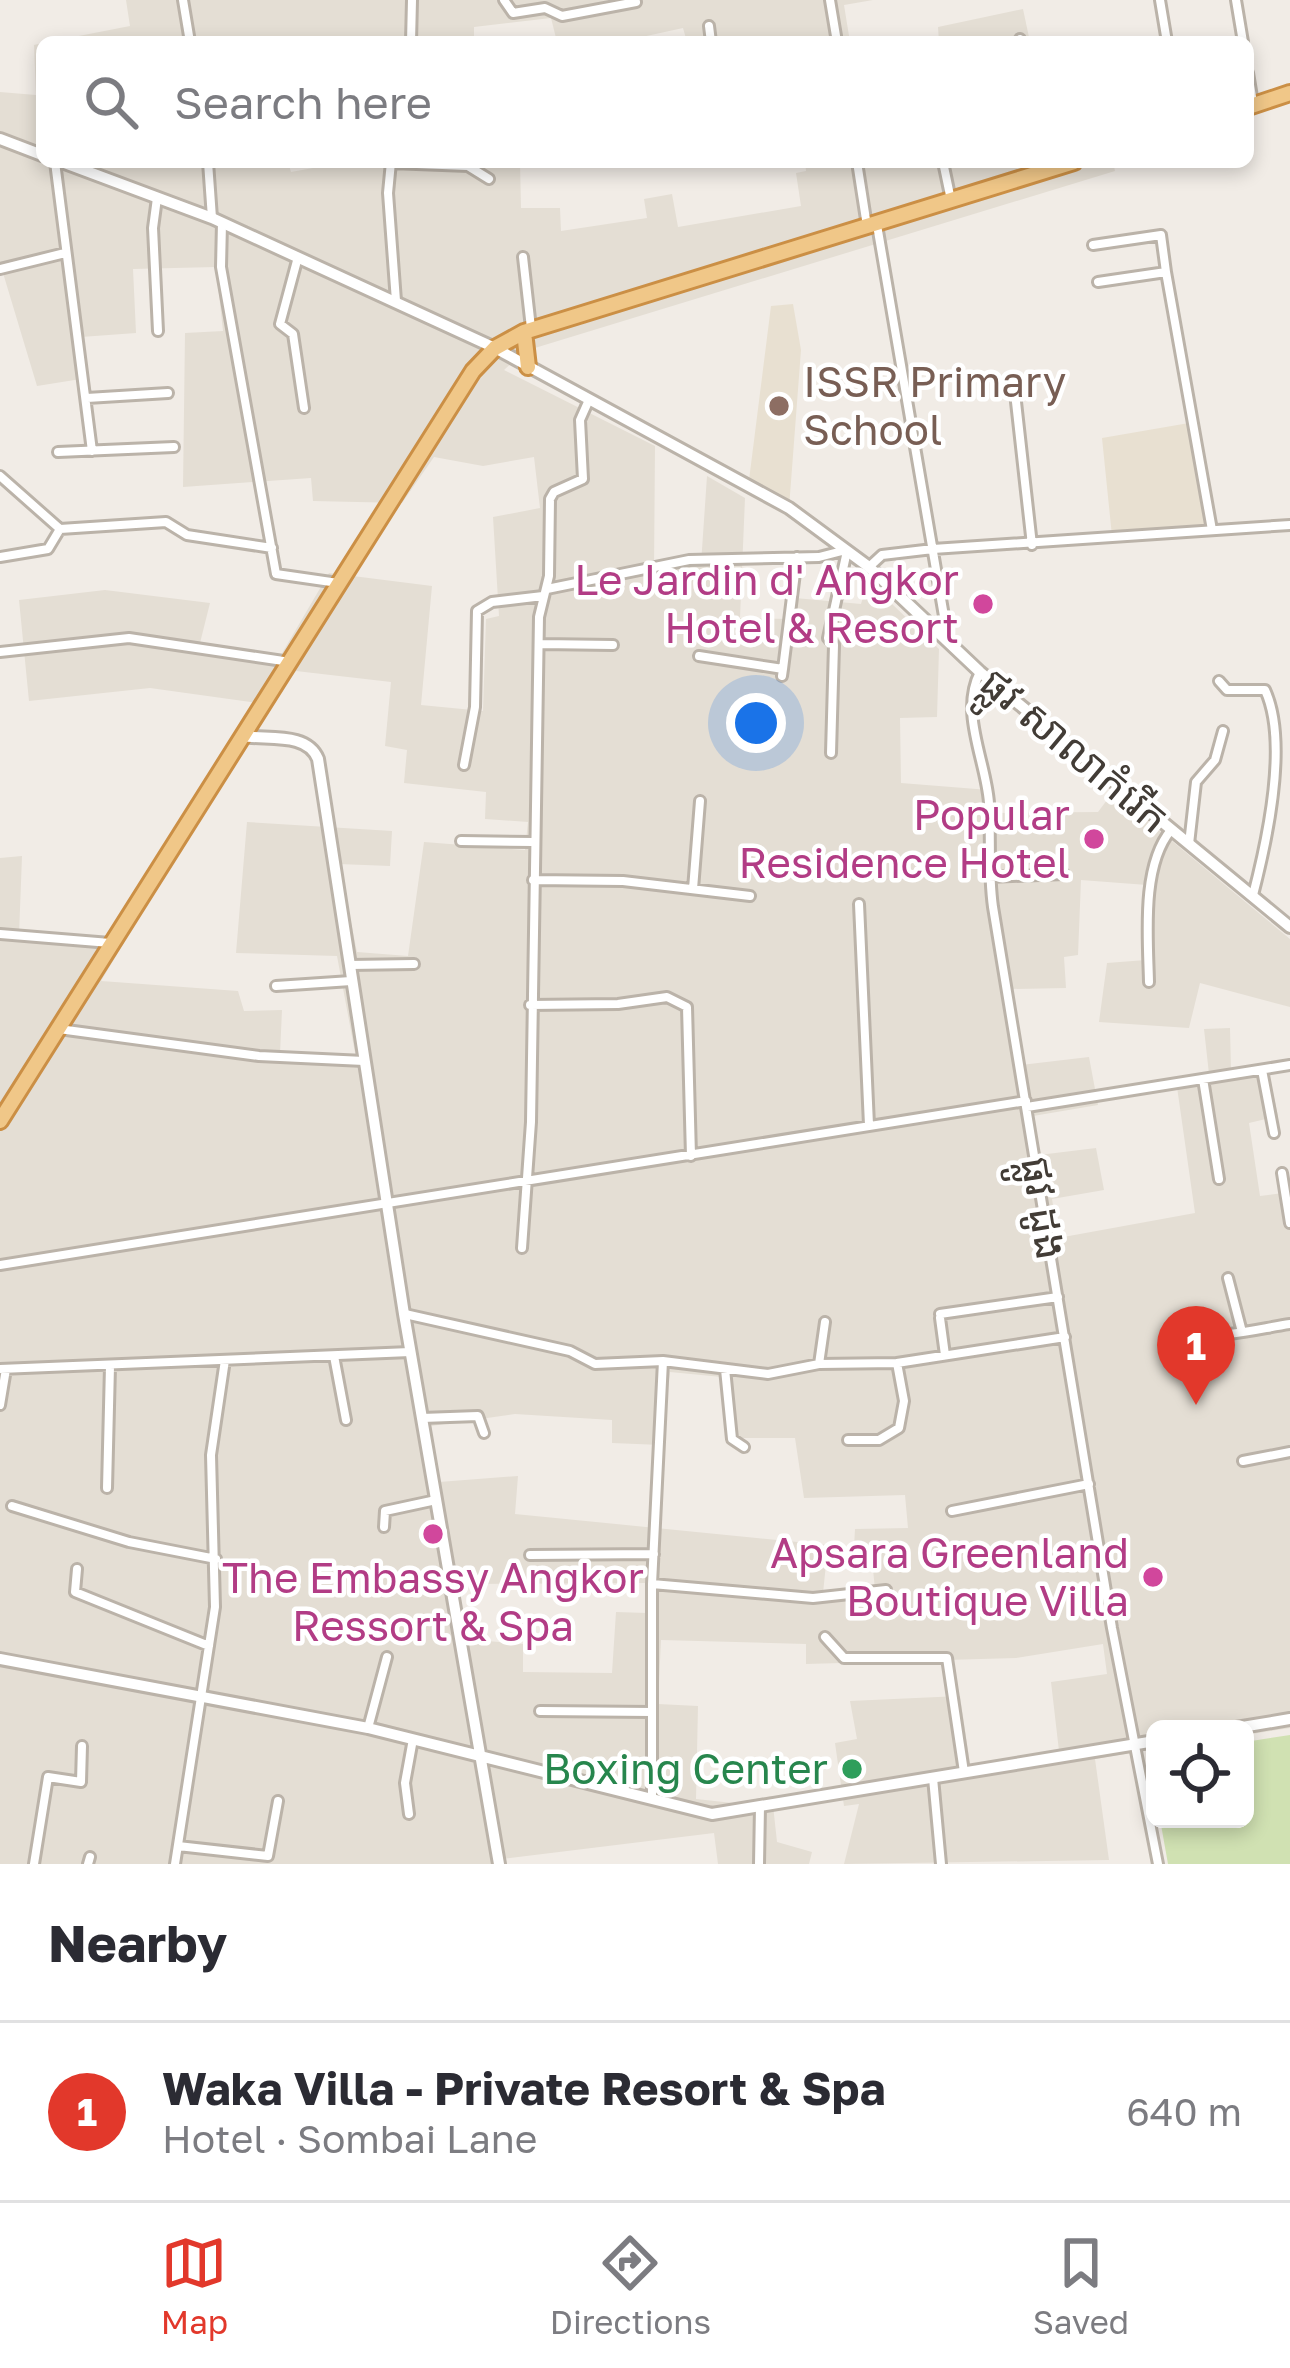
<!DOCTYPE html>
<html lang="en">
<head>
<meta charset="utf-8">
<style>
	body { margin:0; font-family:"Golos Text","Noto Sans Khmer",sans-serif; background:#f2f2f3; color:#2b2b33 }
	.controls { position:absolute; right:36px; bottom:36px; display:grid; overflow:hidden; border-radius:18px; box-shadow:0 6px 18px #0003 }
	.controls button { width:108px; height:108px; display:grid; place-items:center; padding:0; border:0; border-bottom:3px solid #e1e1e2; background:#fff; color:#2b2b33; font:60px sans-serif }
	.you { position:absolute; left:756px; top:723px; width:42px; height:42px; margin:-30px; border:9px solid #fff; border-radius:50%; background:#1a73e8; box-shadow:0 0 0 18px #1a73e833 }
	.badge { display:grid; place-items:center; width:78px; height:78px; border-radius:50%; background:#e2382b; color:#fff; font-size:39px; font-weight:700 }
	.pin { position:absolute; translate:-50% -99px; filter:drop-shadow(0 3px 6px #0008) }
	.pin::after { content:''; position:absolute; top:63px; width:42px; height:36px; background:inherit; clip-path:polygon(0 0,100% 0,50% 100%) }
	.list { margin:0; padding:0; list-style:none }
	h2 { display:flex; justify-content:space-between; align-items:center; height:156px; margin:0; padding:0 48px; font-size:51px }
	h2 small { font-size:39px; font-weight:400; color:#7c7c81 }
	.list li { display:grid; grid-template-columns:78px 1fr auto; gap:36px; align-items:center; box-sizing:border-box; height:180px; padding:0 48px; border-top:3px solid #e1e1e2 }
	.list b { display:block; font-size:45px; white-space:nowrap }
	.list p { margin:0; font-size:39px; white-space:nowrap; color:#7c7c81 }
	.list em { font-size:39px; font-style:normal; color:#7c7c81 }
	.icon { flex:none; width:66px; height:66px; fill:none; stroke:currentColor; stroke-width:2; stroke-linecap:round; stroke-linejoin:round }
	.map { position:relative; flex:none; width:1290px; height:1864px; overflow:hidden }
	.search { position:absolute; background:#fff; box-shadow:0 6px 18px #0003; left:36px; right:36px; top:36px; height:132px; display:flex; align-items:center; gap:30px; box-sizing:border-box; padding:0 42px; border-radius:18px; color:#7c7c81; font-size:45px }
	.sheet { height:336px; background:#fff }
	nav { display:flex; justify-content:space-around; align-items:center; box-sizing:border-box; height:168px; border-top:3px solid #e1e1e2; background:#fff; font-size:33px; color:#7c7c81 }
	nav a { display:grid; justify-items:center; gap:6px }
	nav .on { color:#e2382b }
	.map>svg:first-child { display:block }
</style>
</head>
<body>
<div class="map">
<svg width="1290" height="1864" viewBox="0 0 1290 1864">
	<rect width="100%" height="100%" fill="#f1ece6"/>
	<!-- residential -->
	<path fill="#e4ded4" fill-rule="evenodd" d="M126,0H873L844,5L850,42H687L683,28L619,42H557L551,18L474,27V42H48L130,26Z
		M1023,9L1030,42H939L938,27Z
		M42,43V162H288L291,172L346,162H520L521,208H560L561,231L647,218L644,199L672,194L678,227L801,206L796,173L806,171L805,162H1113L1115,171L525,351L504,370L655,446L654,571L701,564L707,476L745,498L740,618L792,619L795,598L861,604L868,581L939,649L937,717L900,718L901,783L989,790L995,813L1098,812L1113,792L1290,939V1007L1200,983L1189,1028L1099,1022L1107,963L1146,960L1147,885L1081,880L1078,955L1064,957L1066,988L1010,989L1021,1065L1089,1057L1098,1105L1033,1116L1039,1155L1096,1148L1104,1190L1052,1199L1058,1238L1195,1213L1176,1080L1209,1074L1204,1029L1230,1028L1231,1071L1267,1065L1278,1116L1249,1123L1260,1196L1290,1192V1728L1245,1735V1729H1155V1749L1095,1759L1109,1860L844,1864L859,1804L844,1806L835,1743L857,1739L850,1701L960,1696L970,1764L1059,1751L1051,1682L1107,1674L1103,1644L1016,1658L806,1664V1644L661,1640L658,1704L698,1706L696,1799L733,1803L772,1796L777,1842L812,1852L809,1864H718L714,1833L502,1859V1864H0V858L22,856L19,935L125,941L101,981L238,991L244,1011L282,1010L280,1054L356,1058L337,956L236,953L247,822L392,831L390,866L339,864L357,952L408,956L424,842L525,850L528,822L485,819L486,792L404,783L407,750L385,746L391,682L296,671L272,705L150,688L29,701L19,600L105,590L210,603L200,643L281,655L329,573L432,586L421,705L483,711L486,619L499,616L493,517L540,508L534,457L483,466L434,457L402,503L313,501L311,478L183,487L185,333L223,331L216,267L133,269L136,333L81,337L87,378L37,386L0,263V92L36,95L34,45ZM670,1372L732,1378L735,1438H795L804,1498L905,1495L908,1528L855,1529L854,1547L871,1548L875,1590L823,1593L828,1545L515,1514L518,1476L439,1482L431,1426L515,1414L612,1420V1443L661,1445ZM647,1583V1613L616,1612L612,1673L523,1672V1644L465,1639L459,1584Z"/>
	<!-- education -->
	<path fill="#e8e0d1" d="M793,304L801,350L789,508L748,488L771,306Z
		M1189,423L1207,529L1112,536L1102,438Z"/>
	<!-- green -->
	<path fill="#d0e1b2" d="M1290,1735V1864H1168L1160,1819H1245V1742Z"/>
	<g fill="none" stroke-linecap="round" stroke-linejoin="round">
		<!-- minor casing -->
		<g stroke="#bbb3a9" stroke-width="14">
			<path id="minor" d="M183,0L190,42
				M504,0L513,13L545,8L562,16L636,2
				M830,0L837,42
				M1160,0L1167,42
				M1236,0L1243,42
				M709,26L711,42
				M1020,39L1021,42
				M411,42L412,0
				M1248,73L1253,103
				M55,162L92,451
				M208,162L212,218
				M391,162L388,193L396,301
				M857,162L867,226
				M943,162L951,200
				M391,163L468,166L489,179
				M157,198L153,228L158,331
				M222,223L221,267L276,574L338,583
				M877,225L945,622L942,636
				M1093,245L1161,235L1166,272
				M298,257L280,324L293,334L304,408
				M523,257L531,328
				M0,269L65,253
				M1098,282L1166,272L1212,530
				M1014,384L1032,545
				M87,398L168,393
				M58,452L174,447
				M0,476L60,529L48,549L0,557
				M60,529L166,522L187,535L272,548
				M869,567L882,555L933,549L1290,525
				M547,589L689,560L819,557L846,550
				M541,644L613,645
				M0,652L129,638L290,662
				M699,656L783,669L782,676
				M783,669L797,557
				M980,672C959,713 986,760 989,803C991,838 988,871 993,907L1112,1628L1158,1864
				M1219,681L1227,690H1265C1289,742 1267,841 1253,895
				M831,753L834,645L828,638L847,551
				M464,765L475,707L477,611L492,602L543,596
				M461,841L533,842
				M1189,844L1196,782L1215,760L1223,731
				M989,877L1064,874
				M533,880L623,881L750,896
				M693,889L700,801
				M859,904L869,1125
				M0,934L110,943
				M350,965L414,964
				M1149,982C1148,937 1141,866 1171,830
				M276,986L351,981
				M530,1005L618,1004L667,997L687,1007L691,1156
				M59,1029L259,1056L364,1061
				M1262,1070L1274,1133
				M1203,1079L1219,1179
				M1027,1107L1290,1065
				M1282,1173L1290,1223
				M522,1248L531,1122L539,617L549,576L550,499L554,492L583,479L580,420L588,402
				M0,1265L1026,1101
				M1228,1278L1242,1332
				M405,1314L570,1351L595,1364L663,1361L768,1374L819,1364L897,1363L1065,1337
				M940,1314L1058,1297
				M940,1318L945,1355
				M1176,1346L1180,1335C1201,1325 1210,1336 1229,1334C1249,1332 1270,1327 1290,1324
				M334,1356L346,1420
				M819,1364L825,1322
				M0,1369L410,1352
				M725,1369L732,1439L744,1447
				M0,1405L6,1369
				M422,1418L478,1416L484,1433
				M848,1440H879L899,1428L904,1401L897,1363
				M1243,1461L1290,1452
				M107,1488L110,1366
				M12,1506L129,1542L216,1559
				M952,1511L1089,1484
				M384,1527L385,1511L436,1500
				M530,1555L654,1554
				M77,1569L75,1592L209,1646
				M652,1584L813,1598L886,1590
				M825,1637L844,1658H947L964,1772
				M540,1711L652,1712
				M368,1728L387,1657
				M933,1778L941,1864
				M652,1798V1584L663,1361
				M409,1814L405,1783L413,1739
				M178,1846L268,1856L278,1801
				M34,1864L48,1777L81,1782L82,1746
				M88,1864L90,1857
				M175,1864L215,1607L211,1455L225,1360
				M759,1864L760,1806"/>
		</g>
		<!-- tertiary casing -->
		<g stroke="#bbb3a9" stroke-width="16">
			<path id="tertiary" d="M0,139L42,155
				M62,162L212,218L495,348L789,508L869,567L980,672L1290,927
				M243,736C268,740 307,732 318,759L404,1314L499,1864
				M0,1659L368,1728L712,1814L1155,1741
				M1230,1729L1290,1719"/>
		</g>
		<!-- trunk casing -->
		<g stroke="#cb8f45" stroke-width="20">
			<path id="trunk" d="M1248,107L1290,93
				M524,332L528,367
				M0,1121L473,371L495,348L524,332L1074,162"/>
		</g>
		<!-- minor -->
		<use href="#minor" stroke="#fff" stroke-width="8"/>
		<!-- tertiary -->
		<use href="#tertiary" stroke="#fff" stroke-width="10"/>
		<!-- trunk -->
		<use href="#trunk" stroke="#f0c788" stroke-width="14"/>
	</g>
	<!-- markers -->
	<circle fill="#8d6e63" stroke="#fff" stroke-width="4.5" cx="779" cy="406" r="12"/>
	<g fill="#d1479c" stroke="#fff" stroke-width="4.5">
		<circle cx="983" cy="604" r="12"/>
		<circle cx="1094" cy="839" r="12"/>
		<circle cx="433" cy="1534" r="12"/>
		<circle cx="1153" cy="1577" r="12"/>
	</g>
	<circle fill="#2e9e5b" stroke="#fff" stroke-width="4.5" cx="852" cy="1769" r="12"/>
	<g text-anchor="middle" stroke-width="9" stroke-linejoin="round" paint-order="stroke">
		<!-- education labels -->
		<g font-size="42" fill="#785e54" stroke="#fff" text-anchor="start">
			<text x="803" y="397">ISSR Primary<tspan x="803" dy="48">School</tspan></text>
		</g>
		<!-- hotel labels -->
		<g font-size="42" fill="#b23c85" stroke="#fff" text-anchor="end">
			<text x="959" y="595">Le Jardin d' Angkor<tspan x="959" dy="48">Hotel &amp; Resort</tspan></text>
			<text x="1070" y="830">Popular<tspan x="1070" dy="48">Residence Hotel</tspan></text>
			<text x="1129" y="1568">Apsara Greenland<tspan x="1129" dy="48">Boutique Villa</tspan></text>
			<text x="433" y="1593" text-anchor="middle">The Embassy Angkor<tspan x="433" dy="48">Ressort &amp; Spa</tspan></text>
		</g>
		<!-- street labels -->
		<g font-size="42" fill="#423c36" stroke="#fff">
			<text transform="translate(1075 750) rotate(40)" y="15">ផ្លូវ សាលាកំរើក</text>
			<text transform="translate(1044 1208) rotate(81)" y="15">ផ្លូវ ដូង</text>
		</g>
		<!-- leisure labels -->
		<g font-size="42" fill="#27864d" stroke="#fff" text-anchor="end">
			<text x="828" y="1784">Boxing Center</text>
		</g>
	</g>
</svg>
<div class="controls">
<button><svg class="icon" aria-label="locate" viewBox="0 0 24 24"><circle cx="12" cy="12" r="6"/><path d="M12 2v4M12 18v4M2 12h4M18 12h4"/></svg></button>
</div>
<div class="you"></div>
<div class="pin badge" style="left:1196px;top:1405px">1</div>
<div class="search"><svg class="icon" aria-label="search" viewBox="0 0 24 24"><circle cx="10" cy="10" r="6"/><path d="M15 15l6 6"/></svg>Search here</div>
</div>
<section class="sheet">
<h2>Nearby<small></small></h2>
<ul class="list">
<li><span class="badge">1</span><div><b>Waka Villa - Private Resort &amp; Spa</b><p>Hotel · Sombai Lane</p></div><em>640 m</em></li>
</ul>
</section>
<nav>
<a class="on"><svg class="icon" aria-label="map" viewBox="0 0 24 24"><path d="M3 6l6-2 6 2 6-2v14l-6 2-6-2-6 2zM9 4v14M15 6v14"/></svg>Map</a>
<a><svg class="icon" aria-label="directions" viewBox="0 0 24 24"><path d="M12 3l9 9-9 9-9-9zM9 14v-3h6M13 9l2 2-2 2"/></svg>Directions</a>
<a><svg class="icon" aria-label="saved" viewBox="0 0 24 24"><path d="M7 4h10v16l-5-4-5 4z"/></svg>Saved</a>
</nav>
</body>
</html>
